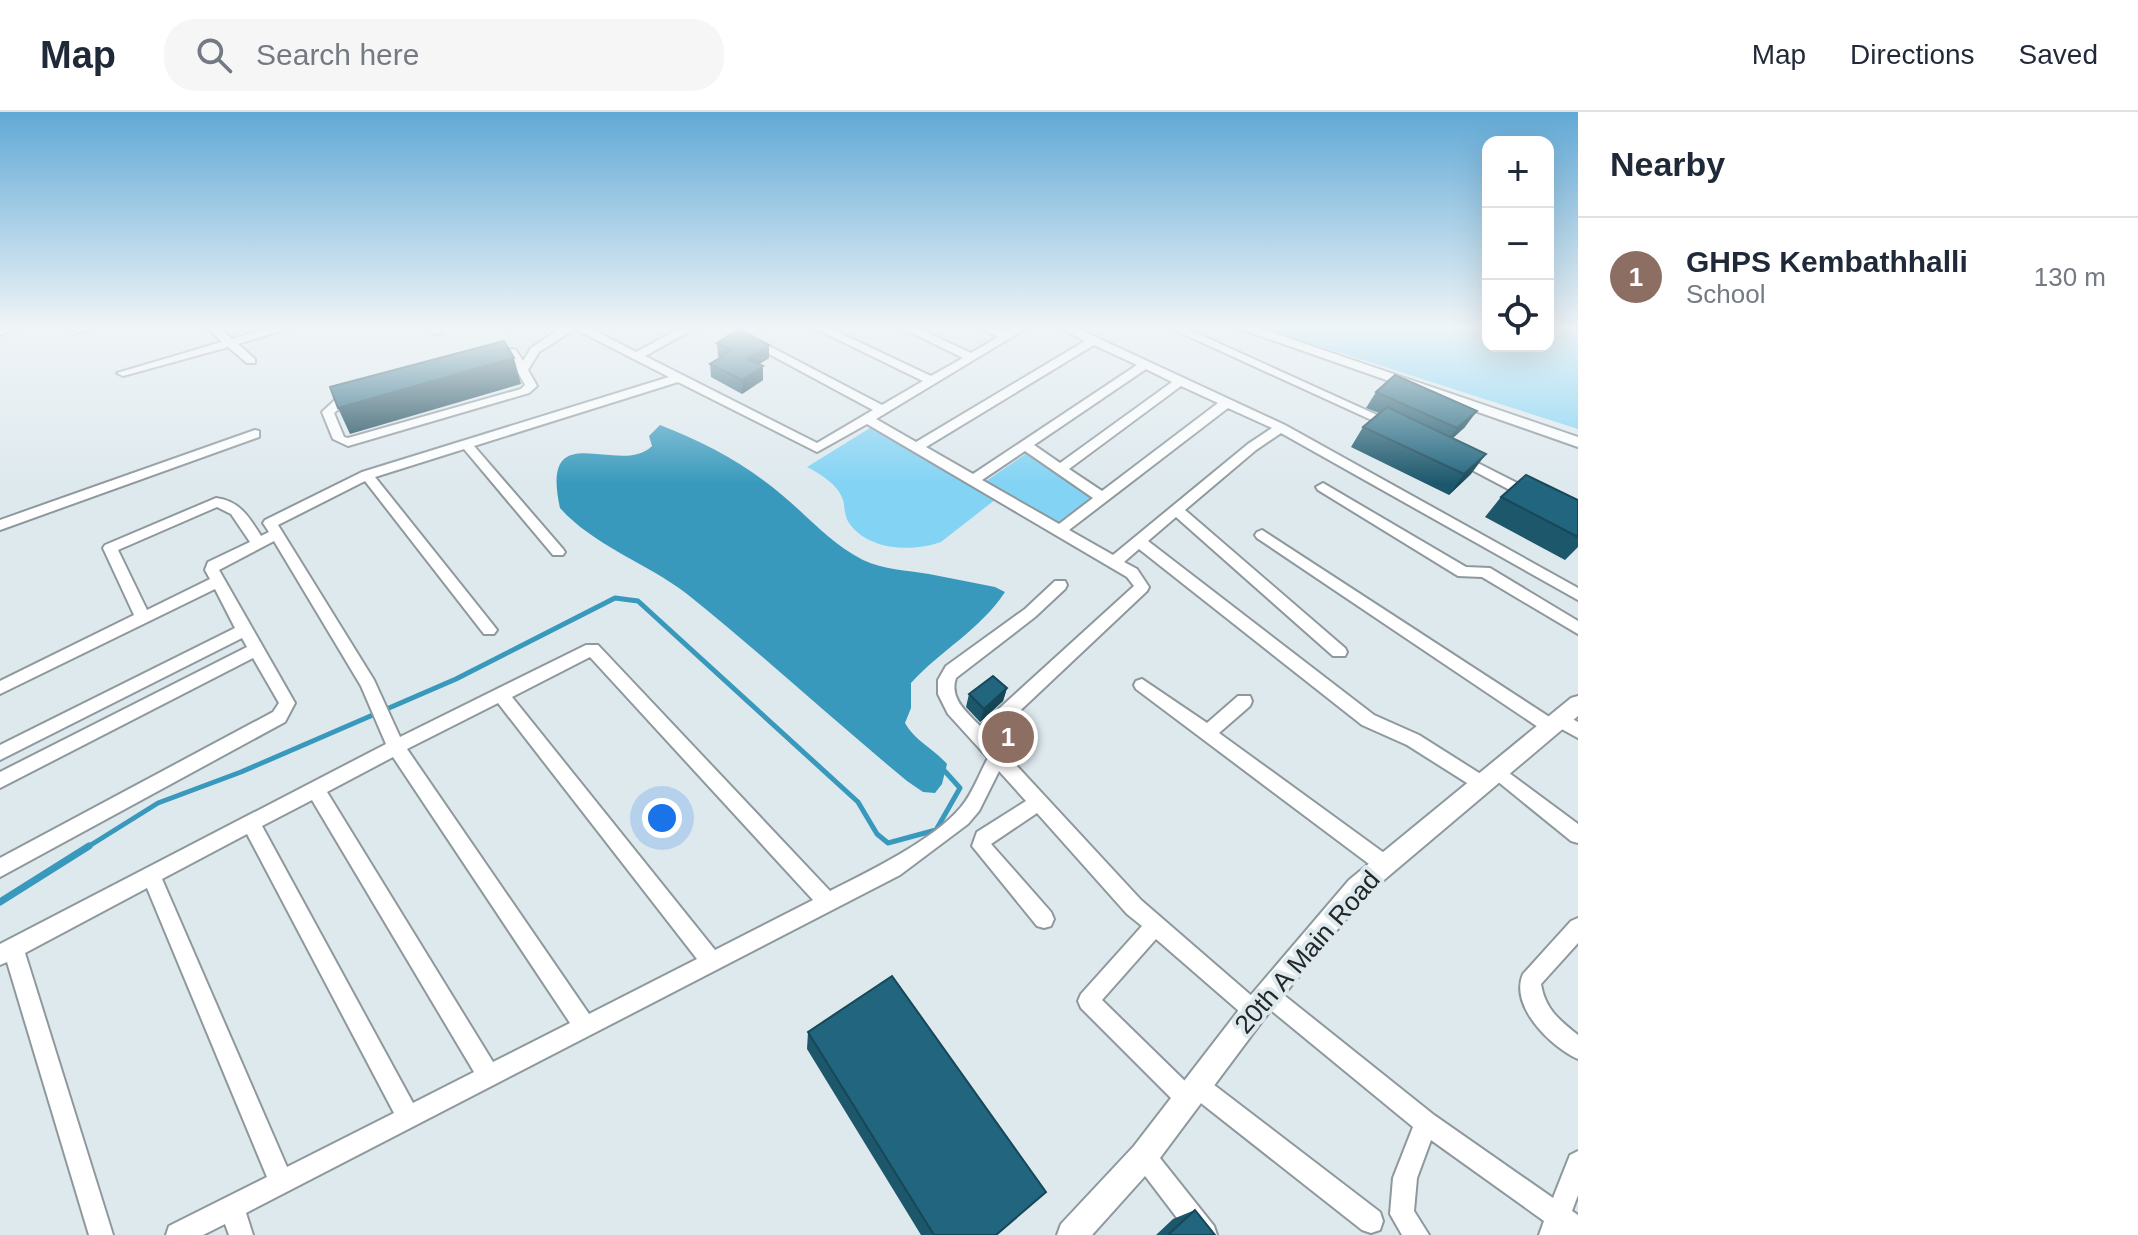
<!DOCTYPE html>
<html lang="en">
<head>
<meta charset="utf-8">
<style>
	body { margin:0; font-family:Helvetica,sans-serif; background:#f6f6f7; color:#1f2937 }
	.controls { position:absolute; right:24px; top:24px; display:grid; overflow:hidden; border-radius:16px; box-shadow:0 8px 32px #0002 }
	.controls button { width:72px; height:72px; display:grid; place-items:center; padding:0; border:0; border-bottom:2px solid #e0e1e3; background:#fff; color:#1f2937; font:40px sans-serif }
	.you { position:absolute; left:662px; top:706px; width:28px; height:28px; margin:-20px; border:6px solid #fff; border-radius:50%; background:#1a73e8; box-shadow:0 0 0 12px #1a73e833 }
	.badge { display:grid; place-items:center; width:52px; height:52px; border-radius:50%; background:#3a758d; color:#fff; font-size:26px; font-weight:700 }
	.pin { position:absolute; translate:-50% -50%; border:4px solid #fff; box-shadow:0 2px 8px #0006 }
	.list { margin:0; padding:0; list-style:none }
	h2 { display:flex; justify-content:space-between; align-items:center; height:104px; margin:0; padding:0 32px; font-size:34px }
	h2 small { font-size:26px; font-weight:400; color:#747a83 }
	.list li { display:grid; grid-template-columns:52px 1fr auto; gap:24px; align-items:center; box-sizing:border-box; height:120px; padding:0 32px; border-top:2px solid #e0e1e3 }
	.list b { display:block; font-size:30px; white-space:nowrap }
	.list p { margin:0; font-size:26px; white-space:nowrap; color:#747a83 }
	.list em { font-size:26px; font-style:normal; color:#747a83 }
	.icon { flex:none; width:44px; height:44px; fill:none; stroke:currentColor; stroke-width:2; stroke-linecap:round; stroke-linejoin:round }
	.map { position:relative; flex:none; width:1578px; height:1123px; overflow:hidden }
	header { display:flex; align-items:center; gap:48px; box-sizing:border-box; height:112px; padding:0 40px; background:#fff; border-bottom:2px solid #e0e1e3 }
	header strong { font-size:38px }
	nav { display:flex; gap:44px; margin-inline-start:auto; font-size:28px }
	.search { width:560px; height:72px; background:#f6f6f7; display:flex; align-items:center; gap:20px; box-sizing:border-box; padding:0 28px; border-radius:32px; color:#747a83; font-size:30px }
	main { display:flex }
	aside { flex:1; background:#fff }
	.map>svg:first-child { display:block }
</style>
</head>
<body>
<header>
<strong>Map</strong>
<div class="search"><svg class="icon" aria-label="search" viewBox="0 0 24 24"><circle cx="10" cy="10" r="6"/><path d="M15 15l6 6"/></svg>Search here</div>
<nav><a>Map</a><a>Directions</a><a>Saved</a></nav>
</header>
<main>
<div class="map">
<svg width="1578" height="1123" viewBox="0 0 1578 1123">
	<rect width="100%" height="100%" fill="#dee9ee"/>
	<!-- green -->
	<path fill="#83d3f4" d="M1257,214H1488V234H1548V214H1578V317Z
		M870,316L996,387L941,430C912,440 869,439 849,411C844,403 845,396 843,388C838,372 820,362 807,355Z
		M1030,339L1094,387L1060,413L986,369Z"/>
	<!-- water -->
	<path fill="#3899bc" d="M660,313C706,331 744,351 782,383C810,406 830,431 863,448C884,458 906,458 929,462C951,466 973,471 995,475L1005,480C980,518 941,538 911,571V596L905,611C915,629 933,636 947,652L942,672L935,681L923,680L907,669C833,608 762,542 687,482C647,451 594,434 560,396C539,301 620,366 652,334L649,324Z"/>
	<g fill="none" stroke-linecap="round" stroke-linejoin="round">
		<!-- stream-far1 -->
		<path stroke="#3899bc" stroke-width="5" d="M86,736L158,691L241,660L456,567L615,486L638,489L858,690L877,722L888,731L936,718L960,676L942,656"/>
		<!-- stream -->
		<path stroke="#3899bc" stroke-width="7" d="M0,790L89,734"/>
		<!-- minor casing -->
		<g stroke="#8e989d" stroke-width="4">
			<path id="minor" d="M5,214H22L0,223V216Z
				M65,214H99L80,221Z
				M206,214H218L232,227L277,214H296L238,232L255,247V251H247L228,235L123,264L117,261L222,230Z
				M425,214H438L443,220L434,222Z
				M564,214H586L636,240L685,214H699L645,244L817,331L873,298L717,214H731L882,293L923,269L810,214H825L931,264L963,246L898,214H913L971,241L998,225L978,214H993L1006,220L1016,214H1030L876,307L916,330L1085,229L1057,214H1072L1285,313L1578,476V488L1281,321L1256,338L1185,398L1345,536L1347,540L1345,544H1333L1176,405L1148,429L1374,603L1419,623L1487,666L1490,671L1487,676L1481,679L1475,676L1407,633L1362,613L1139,437L1124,450L1137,457L1149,475L1147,479L991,626L1141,788L1261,892L1265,899L1261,906L1254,910L1247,906L1156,827L1102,888L1187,971L1189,966L1197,963L1205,966L1380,1100L1383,1109L1380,1118L1371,1121L1362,1118L1197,988L1195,994L1187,997L1179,994L1081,896L1078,889L1081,882L1142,814L1127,802L1037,701L991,732L1051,800L1054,807L1051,814L1044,816L1037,814L972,734L977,720L1026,689L999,659L979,699L968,712L900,763L246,1101L253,1123H229L225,1112L203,1123H166L169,1114L267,1065L147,776L25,841L113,1123H89L7,850L0,853V832L386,632L361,574L274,429L219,458L295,591L285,610L0,765V746L273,600L279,591L253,546L0,676V660L247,535L242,526L0,648V633L235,516L215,477L0,582V569L134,503L103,436L105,433L216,386C240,389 249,405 261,424L269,420L263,411L265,408L362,360L669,265L575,217L539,240L528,258L537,274L529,281L348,334L333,327L322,300L337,286L512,237L516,238L523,249L531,236ZM1094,233L1137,253L973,362L926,335ZM509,244L525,273L521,277L348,326L344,325L334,301L345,292ZM1146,257L1172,270L1060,351L1034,333ZM678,270L817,340L867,312L1127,465L1134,474L980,614C967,600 949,587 956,566L1035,505L1065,477L1067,473L1065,469H1055L1025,497L946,554L938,568V582L948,602L988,646C979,662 973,681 961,695C934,728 868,760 830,779L598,533H586L400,625L374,568L278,413L365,369L484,522H494L497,518L494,514L375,365L464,337L553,443H563L565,440L563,437L474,334ZM1181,274L1218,291L1102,379L1069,357ZM1228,296L1272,316L1248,332L1113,443L1069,418ZM1025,339L1093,386L1059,412L982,368ZM217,395L231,402L250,430L208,450L205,458L210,467L147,498L118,438ZM590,545L813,788L715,838L512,585ZM498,591L697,847L589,902L407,637ZM393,645L570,911L493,950L327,680ZM312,688L474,960L413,991L262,714ZM247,722L394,1001L287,1055L162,767Z
				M1166,214H1181L1399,313L1393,317L1389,316Z
				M255,318L259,319V325L0,418V408Z
				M1460,342L1537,381L1539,384L1532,388L1527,387L1455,349L1454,346Z
				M1323,371L1466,455L1490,456L1578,509V522L1482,465L1458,464L1318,378L1316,375Z
				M1262,418L1551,606L1559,600L1578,610V626L1558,615L1550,621L1544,619L1257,426L1255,423L1257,420Z
				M1142,567L1207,611L1238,584H1250L1252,589L1250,594L1219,621L1391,746L1393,752L1391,758L1384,761L1377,758L1136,577L1134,573L1136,569Z
				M1497,652L1578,712V731L1571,729L1491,664L1488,659L1491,654Z
				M1578,806V831L1541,872C1545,897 1559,908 1578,923V947C1551,935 1509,894 1523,862L1571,809Z
				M1268,873L1275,876L1434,1003L1553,1086L1570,1043L1578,1039V1083L1572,1099L1578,1103V1123H1539L1544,1109L1431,1028L1417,1066L1414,1099L1429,1123H1402L1390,1102L1393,1066L1413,1015L1261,890L1258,883L1261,876Z
				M1144,1032L1152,1036L1214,1114L1217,1123H1190L1136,1052L1132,1044L1136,1036Z"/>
		</g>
		<!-- tertiary casing -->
		<g stroke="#8e989d" stroke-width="4">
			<path id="tertiary" d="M1232,214H1253L1578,325V335Z
				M1578,584V604L1365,784L1263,908L1154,1054L1092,1123H1057L1061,1112L1134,1034L1245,890L1349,768L1571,586Z"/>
		</g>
		<!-- minor -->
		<use href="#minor" fill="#fff" fill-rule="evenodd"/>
		<!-- tertiary -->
		<use href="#tertiary" fill="#fff" fill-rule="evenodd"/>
	</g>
	<!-- wall -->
	<path fill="#1c576c" d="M717,231L769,233V246L759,252L763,268L742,282L711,265L710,252L720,246L718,244Z
		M1376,280L1465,315L1453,326L1471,362L1449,383L1351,335L1363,315L1379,301L1366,296Z
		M1501,385L1578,388V435L1565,448L1485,405Z
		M1007,576L1003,589L980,610L966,595L969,582Z
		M808,920L996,1123H921L807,937Z
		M1195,1098L1215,1123H1156L1173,1107Z"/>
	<!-- shaded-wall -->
	<path fill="#174758" d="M769,233V246L747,260V247Z
		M514,246L521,272L350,322L338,296Z
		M763,254V268L742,282V268Z
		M1477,299L1465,315L1445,333L1457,316Z
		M1486,342L1471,362L1449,383L1464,362Z
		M1007,576L1003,589L980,610L984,597Z"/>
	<!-- building -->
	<path fill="#21657e" stroke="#174758" stroke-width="2" d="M739,217L769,233L747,247L763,254L742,268L710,252L732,238L717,231Z
		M504,229L514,246L338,296L330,275Z
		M1395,263L1477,299L1457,316L1376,280Z
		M1387,295L1486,342L1464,362L1363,315Z
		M1526,363L1578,388V425L1501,385Z
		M993,564L1007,576L984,597L969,582Z
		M892,864L1046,1080L996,1123H934L808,920Z
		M1195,1098L1215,1123H1168Z"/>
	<!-- sky -->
	<linearGradient id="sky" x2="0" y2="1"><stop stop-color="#61a9d6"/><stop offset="0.58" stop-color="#f0f5f7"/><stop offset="1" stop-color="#f0f5f7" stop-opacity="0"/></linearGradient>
	<rect width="1578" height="372" fill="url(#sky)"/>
	<g text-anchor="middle" stroke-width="8" stroke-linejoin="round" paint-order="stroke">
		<!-- near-street labels -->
		<g font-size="26" fill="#232729" stroke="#dee9ee">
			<text transform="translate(1307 840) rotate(-49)" y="9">20th A Main Road</text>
		</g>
	</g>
</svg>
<div class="controls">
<button>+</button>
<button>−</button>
<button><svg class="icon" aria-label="locate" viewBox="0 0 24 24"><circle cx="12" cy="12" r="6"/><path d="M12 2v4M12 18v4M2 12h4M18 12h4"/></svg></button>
</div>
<div class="you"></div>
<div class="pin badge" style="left:1008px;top:625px;background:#8d6e63">1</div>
</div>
<aside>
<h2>Nearby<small></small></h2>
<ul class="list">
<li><span class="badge" style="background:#8d6e63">1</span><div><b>GHPS Kembathhalli</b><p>School</p></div><em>130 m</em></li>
</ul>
</aside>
</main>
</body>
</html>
